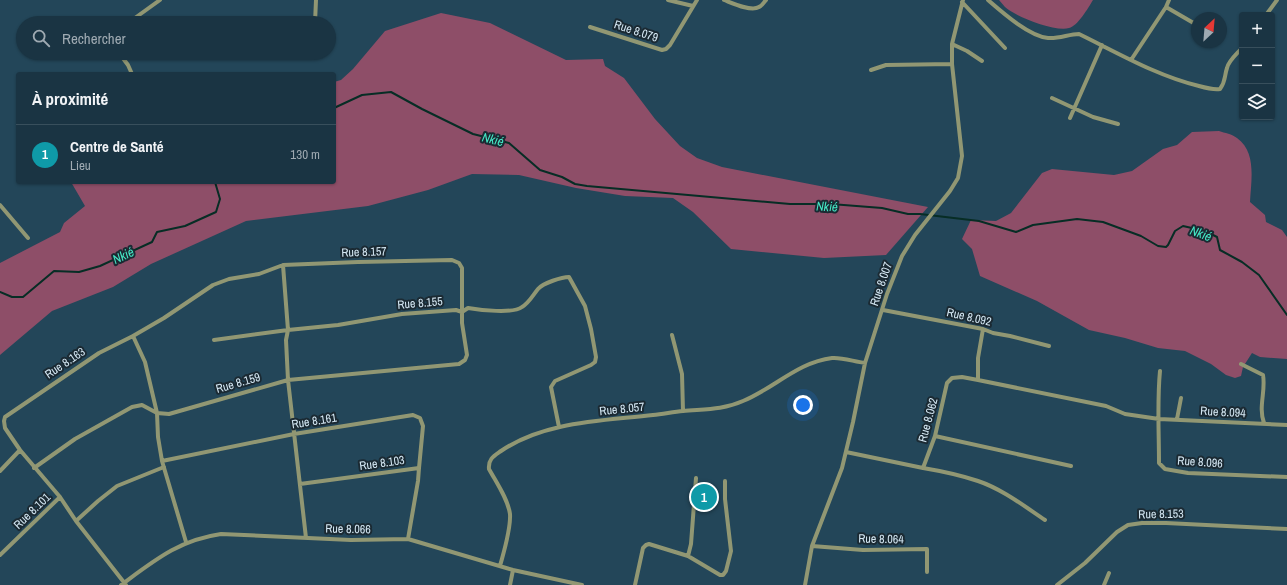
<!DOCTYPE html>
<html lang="fr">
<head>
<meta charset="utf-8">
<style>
	body { margin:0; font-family:"Archivo Narrow",sans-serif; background:#273f4e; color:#f1f3f6 }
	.controls { position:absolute; right:12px; top:12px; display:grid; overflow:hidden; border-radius:4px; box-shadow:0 1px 3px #0004 }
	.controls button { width:36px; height:36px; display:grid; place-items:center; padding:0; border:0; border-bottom:1px solid #384f5c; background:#1a3443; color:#f1f3f6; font:20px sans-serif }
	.compass { position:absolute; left:1191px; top:12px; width:36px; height:36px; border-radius:50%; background:#1a3443; box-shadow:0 1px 3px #0004; rotate:26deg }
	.you { position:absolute; left:803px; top:405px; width:14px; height:14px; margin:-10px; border:3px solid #fff; border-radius:50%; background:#1a73e8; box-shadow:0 0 0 6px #1a73e833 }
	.badge { display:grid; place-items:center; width:26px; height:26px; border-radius:50%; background:#95b2f1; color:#fff; font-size:13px; font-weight:700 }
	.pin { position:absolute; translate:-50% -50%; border:2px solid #fff; box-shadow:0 1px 4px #0006 }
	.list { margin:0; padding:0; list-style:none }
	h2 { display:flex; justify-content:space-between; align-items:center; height:52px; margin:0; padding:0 16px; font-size:17px }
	h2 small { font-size:13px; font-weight:400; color:#9faab2 }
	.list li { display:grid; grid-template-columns:26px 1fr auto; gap:12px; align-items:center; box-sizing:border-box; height:60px; padding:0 16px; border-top:1px solid #384f5c }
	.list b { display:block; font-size:15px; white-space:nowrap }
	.list p { margin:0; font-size:13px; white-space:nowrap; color:#9faab2 }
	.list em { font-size:13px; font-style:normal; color:#9faab2 }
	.icon { flex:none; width:22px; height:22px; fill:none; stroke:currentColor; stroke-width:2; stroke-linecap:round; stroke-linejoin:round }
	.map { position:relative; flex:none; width:1287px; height:585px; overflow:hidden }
	.search { position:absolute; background:#1a3443; box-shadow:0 1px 3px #0004; left:16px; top:16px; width:320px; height:44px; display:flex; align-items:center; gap:10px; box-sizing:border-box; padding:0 14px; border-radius:22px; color:#9faab2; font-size:15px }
	.panel { position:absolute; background:#1a3443; box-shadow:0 1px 3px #0004; left:16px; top:72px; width:320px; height:112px; border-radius:4px }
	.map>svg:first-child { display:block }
</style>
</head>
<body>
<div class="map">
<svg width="1287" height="585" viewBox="0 0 1287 585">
	<rect width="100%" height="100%" fill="#234659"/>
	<!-- green -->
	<path fill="#8e4e68" d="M999,0H1093C1088,8 1078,26 1069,28C1055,32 1016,17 1005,7C1003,5 1001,2 999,0Z
		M441,13L490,23L566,60L603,59L605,66L624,78L655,119L680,146L697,158L722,167L928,207L886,255L824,258L731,249L693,212L673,198L625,196L576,188L519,175L472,174L428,190L368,206L246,221L151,264L113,287L52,311L0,355V263L60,232L64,223L85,206L71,182H334V82L341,80L353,69L385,31Z
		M1219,131C1225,133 1232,134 1237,138C1257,152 1251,181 1250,202L1265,215L1266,222L1282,230L1287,237V359L1260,357L1252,353L1243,367L1241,376L1235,378L1226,375L1211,364L1185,351L1158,348L1125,338L1089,330L1037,301L980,276L972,249L962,239L971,220L996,221L1011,213L1042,173L1052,169L1114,175L1132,171L1163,149L1177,145L1192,132Z"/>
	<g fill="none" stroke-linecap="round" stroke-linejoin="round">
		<!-- stream -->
		<path stroke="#072d25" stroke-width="2" d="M334,108L362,95L391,92L422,109L473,134L509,143L540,170L562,177L575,184L587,186L790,204H831L882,208L908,214H920L979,221L1016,232L1033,225L1077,219L1103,222L1141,236L1158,246L1166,247L1168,245L1175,231L1183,226L1205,231L1217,237L1220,250L1242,262L1259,275L1287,315
			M0,292L12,297H23L54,271L79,272L100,266L152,242L157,232L185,226L216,212L220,199L215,182"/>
		<!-- minor -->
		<path stroke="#919773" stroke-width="4" d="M668,0L693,6
			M724,0C732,3 751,12 759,7C762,6 764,2 766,0
			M988,0C1003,13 1029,36 1048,38C1059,39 1069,34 1079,34C1118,53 1157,76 1199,86C1206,88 1213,90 1220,89C1226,81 1224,77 1227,68C1229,60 1237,54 1242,48
			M962,2L1005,48
			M1166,7L1197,25
			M1266,15L1277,0
			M128,23L160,0
			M315,23L316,0
			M590,27L662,50L666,49L670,45L697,0
			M952,44L967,51L982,61
			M119,53L128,65L132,74
			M1131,60L1166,7L1169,0
			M871,70L886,65L952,64
			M1052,98L1093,117L1118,124
			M1070,118L1102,45
			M0,205L28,238
			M883,310L983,329L993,333L1010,336L1049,346
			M672,335L682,374L683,411
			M133,336L164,318L213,285L229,279L259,274L283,265
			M1241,364L1263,375C1266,391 1258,407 1264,423
			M1160,371C1157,401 1159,432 1159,463L1165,469L1188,473L1287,477
			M978,380L1106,406L1125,414L1159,419L1287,425
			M1177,419L1181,398
			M935,436L1071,466
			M846,452L923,468L935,436L947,383L952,378L962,377L978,380V358L983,329
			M162,461L294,434L413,415L420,418L423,426L419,468
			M34,468L75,439L132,407L142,405L157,413L169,414L288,380L459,364L465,360L467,355L462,323V268L459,263L452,260L358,262L283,265L288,330L214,340
			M923,468C941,471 960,475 978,481C1002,489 1024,506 1045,520
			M0,471L20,450
			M300,484L419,468L418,481L408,539
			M76,521L98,501L117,486L164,467
			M306,538L288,380L286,340L288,330L338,325L402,314L456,310L462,312L468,308C480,310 513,314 522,307C529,303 533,295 538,289C543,283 562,277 569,277L585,306L591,329L596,357L595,362L591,365L555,381L551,387L559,427
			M812,546L863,550L927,549V572
			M0,555L60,497
			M688,556L691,544L696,478
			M500,566C504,551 511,529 510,514C508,499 496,482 489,469C488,459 494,456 501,451C545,421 603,421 653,415C663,414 673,412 683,411C704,409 723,410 743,401C773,389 798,362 832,358C842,357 855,362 865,363
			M121,585C155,560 179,540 221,534L351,540L408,539L513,570L582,585
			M126,585L76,521L60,497L20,450L5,428L4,421L5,417L99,353L133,336L145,362L157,413L158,437L162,461L186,542
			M510,585L513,570
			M635,585L643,548L646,545L649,544L688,556L720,575H723L726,571L731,551L725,499V481
			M805,585L812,546L842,468L853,422L865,363L887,294L902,256L915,235L950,191L958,178L962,156L952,64V44L963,0
			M1057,585L1085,563L1117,532L1128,525L1142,523H1166L1287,529
			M1104,585L1109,573"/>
	</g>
	<g text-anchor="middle" stroke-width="4" stroke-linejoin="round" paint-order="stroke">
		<!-- street labels -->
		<g font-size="12" fill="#d5e8f4" stroke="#1b2a33">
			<text transform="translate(636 31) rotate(18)" y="4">Rue 8.079</text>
			<text transform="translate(364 252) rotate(-2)" y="4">Rue 8.157</text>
			<text transform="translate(881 284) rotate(-71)" y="4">Rue 8.007</text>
			<text transform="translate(420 303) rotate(-5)" y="4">Rue 8.155</text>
			<text transform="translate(969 317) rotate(13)" y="4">Rue 8.092</text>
			<text transform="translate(65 363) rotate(-34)" y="4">Rue 8.163</text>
			<text transform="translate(238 383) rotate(-16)" y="4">Rue 8.159</text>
			<text transform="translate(622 409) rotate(-6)" y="4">Rue 8.057</text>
			<text transform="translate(1223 412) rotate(3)" y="4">Rue 8.094</text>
			<text transform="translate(928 420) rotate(-75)" y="4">Rue 8.062</text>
			<text transform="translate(314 421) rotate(-9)" y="4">Rue 8.161</text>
			<text transform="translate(1200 462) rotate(4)" y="4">Rue 8.096</text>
			<text transform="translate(382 463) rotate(-8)" y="4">Rue 8.103</text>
			<text transform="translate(32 511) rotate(-44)" y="4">Rue 8.101</text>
			<text transform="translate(1161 514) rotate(-1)" y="4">Rue 8.153</text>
			<text transform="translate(348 529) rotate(1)" y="4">Rue 8.066</text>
			<text transform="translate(881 539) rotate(1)" y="4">Rue 8.064</text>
		</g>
		<!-- water labels -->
		<g font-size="13" font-style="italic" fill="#45eac7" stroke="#1b2a33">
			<text transform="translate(493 139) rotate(14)" y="5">Nkié</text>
			<text transform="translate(827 206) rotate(2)" y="5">Nkié</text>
			<text transform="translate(1201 233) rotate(20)" y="5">Nkié</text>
			<text transform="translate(123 255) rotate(-25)" y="5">Nkié</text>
		</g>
	</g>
</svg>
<div class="controls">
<button>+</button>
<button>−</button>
<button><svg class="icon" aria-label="layers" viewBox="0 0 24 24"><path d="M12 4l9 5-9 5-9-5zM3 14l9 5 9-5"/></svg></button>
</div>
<svg class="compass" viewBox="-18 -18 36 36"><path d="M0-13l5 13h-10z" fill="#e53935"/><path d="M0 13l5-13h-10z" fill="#9faab2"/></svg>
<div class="you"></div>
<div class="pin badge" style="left:704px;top:497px;background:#0f9aa8">1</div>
<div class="search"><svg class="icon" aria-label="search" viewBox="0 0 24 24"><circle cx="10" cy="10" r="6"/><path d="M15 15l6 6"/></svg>Rechercher</div>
<section class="panel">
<h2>À proximité<small></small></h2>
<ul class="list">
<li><span class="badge" style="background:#0f9aa8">1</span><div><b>Centre de Santé</b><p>Lieu</p></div><em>130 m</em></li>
</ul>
</section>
</div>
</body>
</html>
